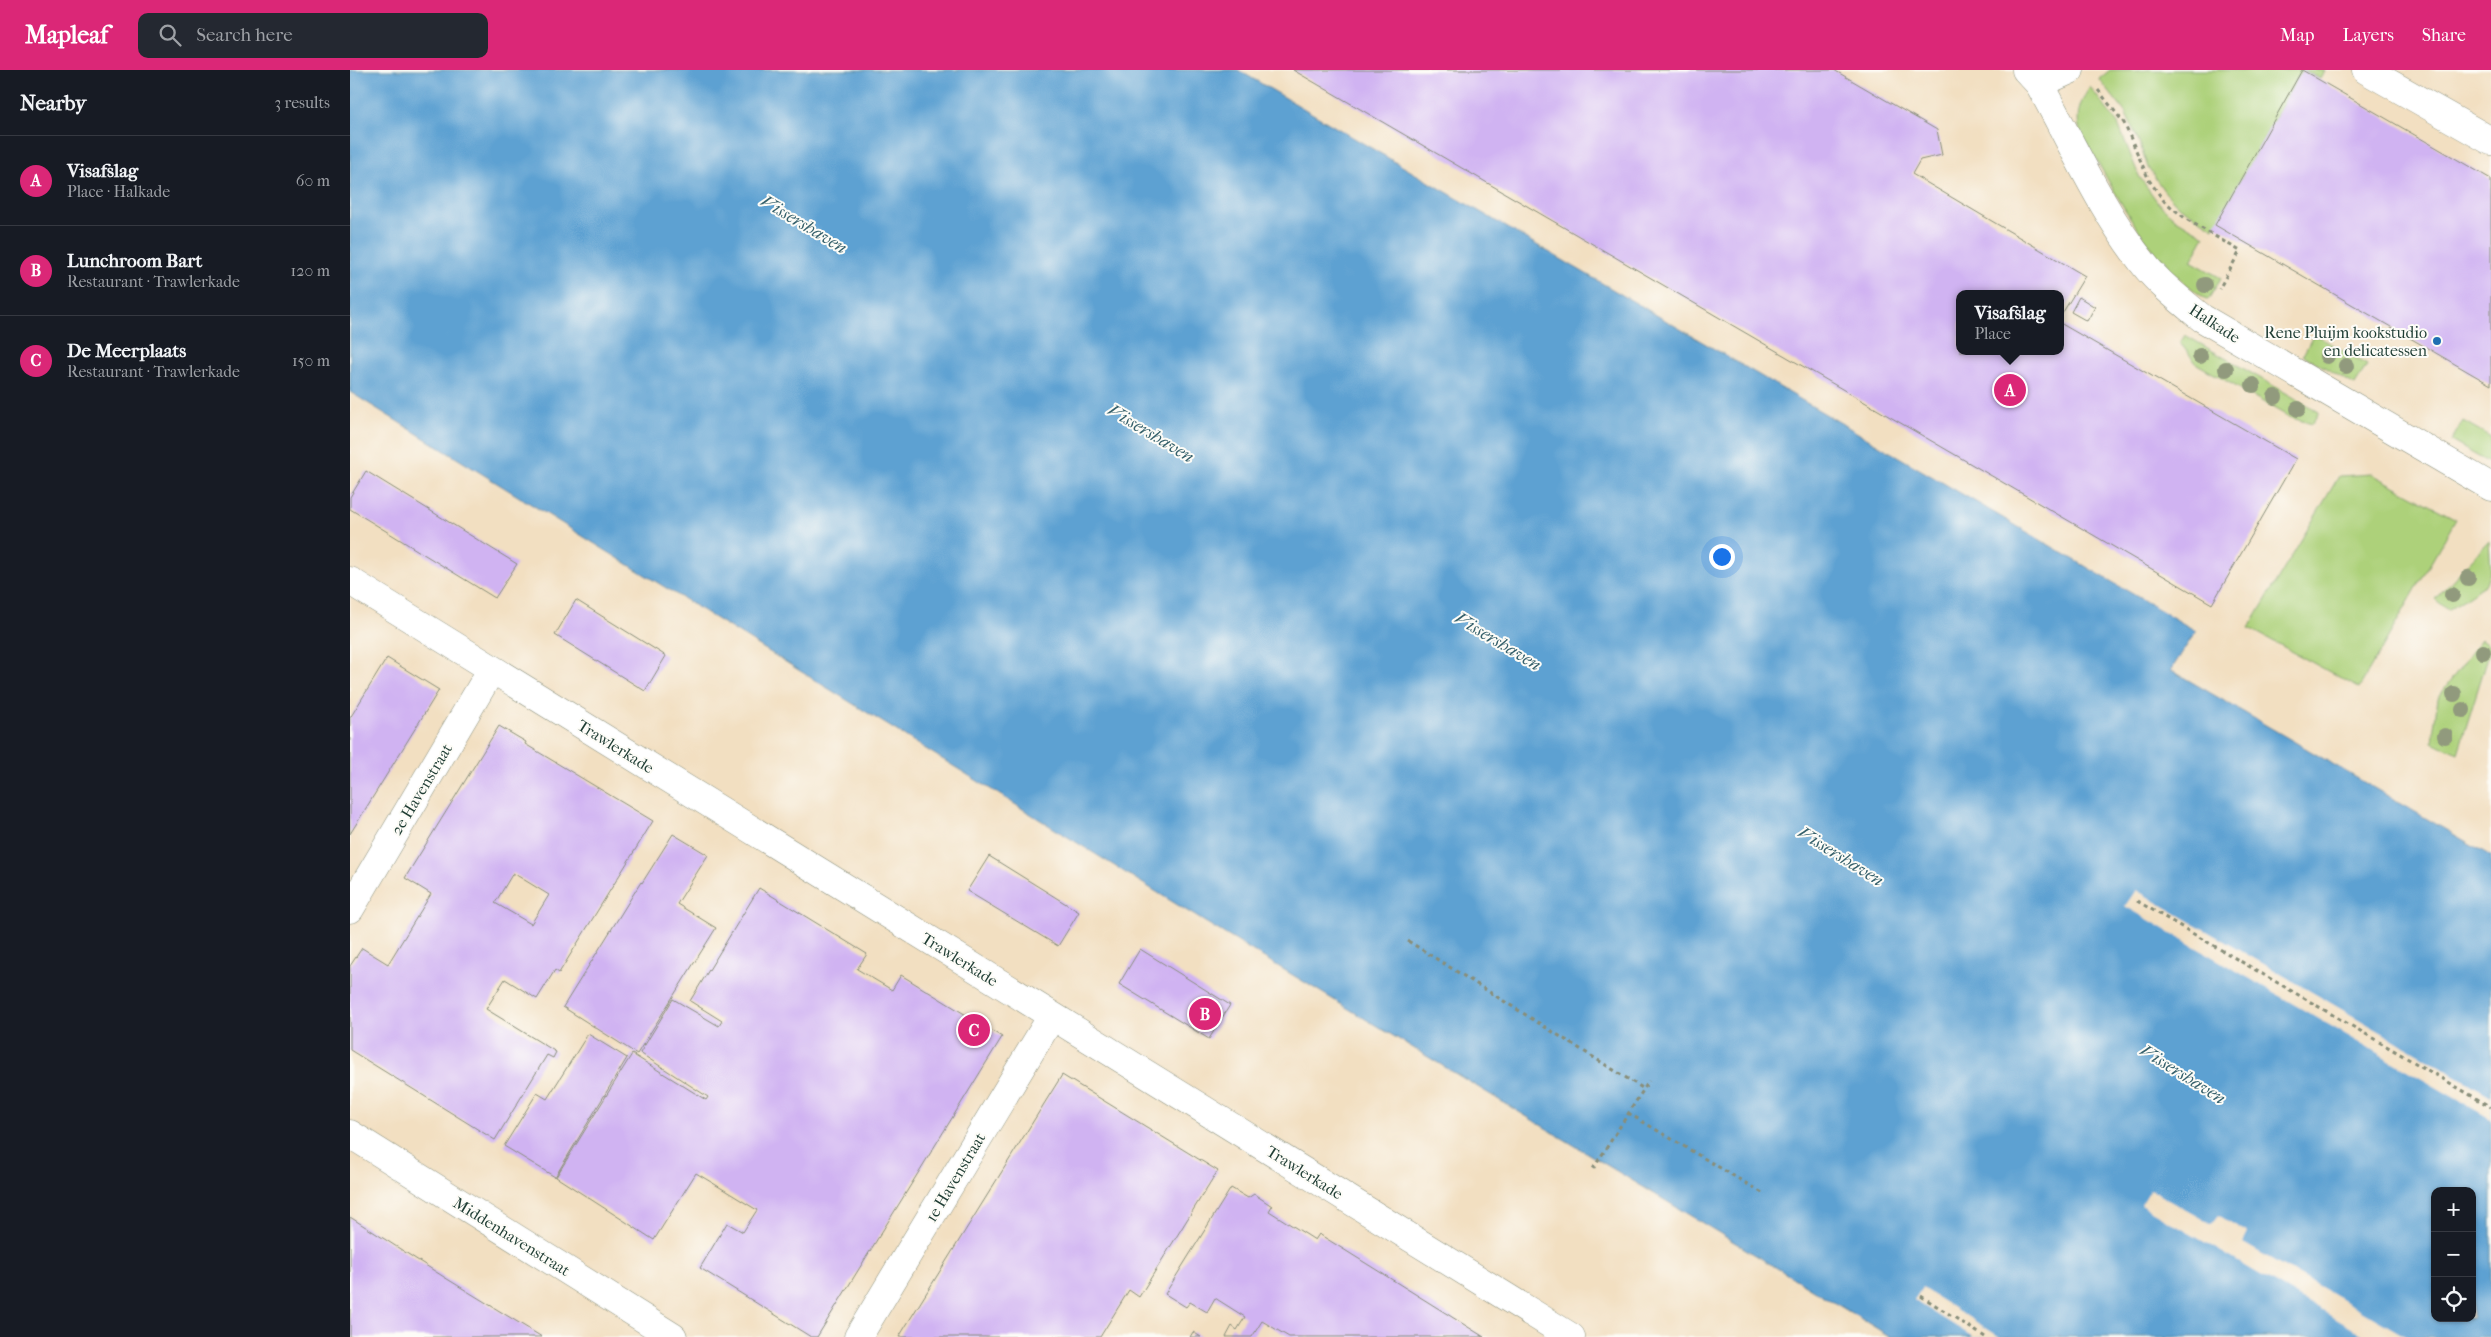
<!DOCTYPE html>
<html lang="en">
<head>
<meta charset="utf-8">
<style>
	body { margin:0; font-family:"IM FELL French Canon",serif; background:#242831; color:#f1f3f6 }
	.controls { position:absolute; right:15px; bottom:15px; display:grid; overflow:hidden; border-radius:10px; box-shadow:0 1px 4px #0004 }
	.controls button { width:45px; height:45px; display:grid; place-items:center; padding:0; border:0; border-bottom:1px solid #363941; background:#171b24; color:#f1f3f6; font:25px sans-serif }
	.you { position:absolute; left:1371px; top:486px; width:18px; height:18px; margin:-12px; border:4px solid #fff; border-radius:50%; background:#1a73e8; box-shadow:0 0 0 8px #1a73e833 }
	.badge { display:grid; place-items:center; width:32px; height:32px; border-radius:50%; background:#db2777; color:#fff; font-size:16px; font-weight:700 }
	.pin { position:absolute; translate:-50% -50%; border:2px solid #fff; box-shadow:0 1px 5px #0006 }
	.popup { position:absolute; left:1606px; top:220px; width:108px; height:65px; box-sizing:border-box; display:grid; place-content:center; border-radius:10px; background:#171b24; filter:drop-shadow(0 1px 4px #0005); font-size:16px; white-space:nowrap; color:#9ea1a6 }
	.popup b { font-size:19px; color:#f1f3f6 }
	.popup::after { content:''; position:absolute; left:50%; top:100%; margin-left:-10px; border:10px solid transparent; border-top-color:#171b24 }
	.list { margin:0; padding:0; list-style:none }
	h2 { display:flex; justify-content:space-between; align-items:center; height:65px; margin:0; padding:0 20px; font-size:21px }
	h2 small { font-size:16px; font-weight:400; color:#9ea1a6 }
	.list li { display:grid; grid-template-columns:32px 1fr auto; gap:15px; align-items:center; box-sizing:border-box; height:90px; padding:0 20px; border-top:1px solid #363941 }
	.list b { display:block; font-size:19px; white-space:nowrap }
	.list p { margin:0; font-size:16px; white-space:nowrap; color:#9ea1a6 }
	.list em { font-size:16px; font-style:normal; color:#9ea1a6 }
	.icon { flex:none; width:28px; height:28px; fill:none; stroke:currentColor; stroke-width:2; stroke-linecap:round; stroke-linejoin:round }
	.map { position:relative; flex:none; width:2141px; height:1267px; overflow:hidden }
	header { display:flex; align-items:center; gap:30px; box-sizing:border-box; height:70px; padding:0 25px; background:#db2777; color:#fff }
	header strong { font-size:24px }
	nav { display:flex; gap:28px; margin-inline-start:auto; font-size:18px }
	.search { width:350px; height:45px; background:#242831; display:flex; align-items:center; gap:12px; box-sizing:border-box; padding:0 18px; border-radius:10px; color:#9ea1a6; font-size:19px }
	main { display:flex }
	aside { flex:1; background:#171b24 }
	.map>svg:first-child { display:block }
</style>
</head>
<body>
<header>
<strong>Mapleaf</strong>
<div class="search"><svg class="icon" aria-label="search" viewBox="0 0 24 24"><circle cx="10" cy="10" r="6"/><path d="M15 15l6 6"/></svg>Search here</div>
<nav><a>Map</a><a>Layers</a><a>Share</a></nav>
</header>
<main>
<aside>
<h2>Nearby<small>3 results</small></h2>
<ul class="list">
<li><span class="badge">A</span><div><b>Visafslag</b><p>Place · Halkade</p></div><em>60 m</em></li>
<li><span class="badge">B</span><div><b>Lunchroom Bart</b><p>Restaurant · Trawlerkade</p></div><em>120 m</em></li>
<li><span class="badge">C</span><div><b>De Meerplaats</b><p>Restaurant · Trawlerkade</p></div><em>150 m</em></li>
</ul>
</aside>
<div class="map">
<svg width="2141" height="1267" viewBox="0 0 2141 1267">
	<rect width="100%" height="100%" fill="#fdfcf7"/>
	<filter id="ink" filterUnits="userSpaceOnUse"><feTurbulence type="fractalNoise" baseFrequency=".02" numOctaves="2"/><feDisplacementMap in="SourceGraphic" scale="10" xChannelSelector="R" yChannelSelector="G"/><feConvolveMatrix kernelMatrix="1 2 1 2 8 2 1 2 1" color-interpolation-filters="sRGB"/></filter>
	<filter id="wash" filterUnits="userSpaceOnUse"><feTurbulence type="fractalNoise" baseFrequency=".0096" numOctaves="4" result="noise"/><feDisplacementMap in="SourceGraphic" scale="20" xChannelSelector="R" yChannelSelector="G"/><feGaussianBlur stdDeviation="1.12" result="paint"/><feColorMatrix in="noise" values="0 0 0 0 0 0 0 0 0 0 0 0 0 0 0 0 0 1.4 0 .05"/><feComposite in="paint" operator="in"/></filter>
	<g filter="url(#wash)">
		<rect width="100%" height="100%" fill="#f2dfc1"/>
		<!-- green -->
		<path fill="#add17a" stroke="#668757" d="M1760,0H1952L1864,158L1827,135L1815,122L1798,98L1790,74L1775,42L1749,9Z
			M1953,0H1975L1970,9Z
			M1740,17L1768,54L1789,106L1809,134L1826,149L1855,166L1841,191L1871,208L1858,230C1796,191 1766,122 1730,61C1725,44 1731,31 1740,17Z
			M1964,264L2017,295L2005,315L1953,285Z
			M1835,265L1969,342L1962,354L1939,347L1847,294L1830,273Z
			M2113,351L2141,367V394L2101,371Z
			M2022,404L2106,449L2009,618L1899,558L1989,406Z
			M2139,471L2141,499L2136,514L2098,540L2085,529Z
			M2131,569L2141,577L2108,683L2082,672L2088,628Z"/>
		<!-- water -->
		<path fill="#5da1d2" stroke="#3e6f83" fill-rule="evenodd" d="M0,0H888L1846,561L1821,600L2141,786V1267H1541L855,852L0,322ZM2085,1121H2122V1248H2085Z"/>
		<!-- pier -->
		<path fill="#f2dfc1" d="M1786,820L2141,1026V1049L1775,836Z
			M1800,1120L1861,1154L1868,1145L1898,1163L1893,1173L2057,1267H2017L1791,1135Z
			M1572,1218L1650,1267H1623L1564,1230Z"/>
		<g id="blocks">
			<!-- building -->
			<path fill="#d0b3f2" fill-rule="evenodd" d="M943,0H1484L1587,60L1592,85L1570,90L1562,104L1735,206L1710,247V224H1610V281H1710V253L1946,389L1862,534Z
				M1952,0L2141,109V315L1865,155Z
				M1729,227L1745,237L1737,251L1721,242Z
				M16,401L167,494L145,528L0,439V427Z
				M226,530L316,586L295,621L205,565Z
				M37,588L89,620L0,764V648Z
				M149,656L176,672L175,674L303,751L209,903L205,900L187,929L155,909L136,939L206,982L203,988L197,985L145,1070L0,980V896L12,878L38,894L81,824L55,808ZM163,803L199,825L181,854L145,833Z
				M323,764L358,785L327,834L366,858L287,984L213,937L291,812L292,813Z
				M639,786L729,842L708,876L617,821Z
				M409,818L517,884L507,899L542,920L551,905L652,967L467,1267H461L350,1198L377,1153L393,1162L407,1140L371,1118L346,1103L304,1170L206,1107L282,984L356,1030L358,1027L290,983L323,929L369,956L372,951L340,931Z
				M790,879L880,935L859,969L769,914Z
				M238,964L277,988L205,1107L154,1076L187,1023L197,1029Z
				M712,1005L868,1101L863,1108L789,1227L779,1220L750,1267H549Z
				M881,1118L898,1128L904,1124L922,1136L919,1141L965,1170L969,1164L1134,1267H939L912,1251L902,1267H876L882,1256L887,1260L895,1247L865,1228L857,1242L840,1232L836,1237L815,1224Z
				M0,1147L94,1207L192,1267H0Z
				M843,1262L851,1267H840Z"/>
		</g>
	</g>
	<g filter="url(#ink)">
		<use href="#blocks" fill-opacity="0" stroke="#888e7a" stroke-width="1"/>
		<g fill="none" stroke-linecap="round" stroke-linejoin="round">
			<!-- minor casing -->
			<g stroke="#888e7a" stroke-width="29">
				<path id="minor" d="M1676,0L1689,14C1722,73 1751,140 1793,193C1809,214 1831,231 1852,248L2141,417
					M2016,0L2141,71
					M1689,14L1720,0
					M0,511L1221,1267
					M0,839L142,599
					M0,1064L323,1267
					M508,1267L702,946"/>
			</g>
			<!-- path -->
			<path stroke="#888e7a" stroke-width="3" stroke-dasharray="4 4" stroke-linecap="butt" d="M1748,20L1774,53L1799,110L1814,131L1836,149L1890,181L1869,219
				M1787,831L2141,1037
				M1058,871L1294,1019
				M1278,1043L1414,1124
				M1243,1099L1299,1011
				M1571,1226L1635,1267"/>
			<!-- minor -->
			<use href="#minor" stroke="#fff" stroke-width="28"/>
		</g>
		<!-- trees -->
		<g fill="#919a7d">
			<circle cx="1855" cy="215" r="8"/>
			<circle cx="1850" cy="286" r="8"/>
			<circle cx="1977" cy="286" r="8"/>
			<circle cx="1996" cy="296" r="8"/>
			<circle cx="1876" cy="299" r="8"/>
			<circle cx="1903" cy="315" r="8"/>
			<circle cx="1925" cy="327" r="8"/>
			<circle cx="1948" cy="339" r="8"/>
			<circle cx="2118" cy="508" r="8"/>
			<circle cx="2102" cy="525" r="8"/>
			<circle cx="2133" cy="582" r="8"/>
			<circle cx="2104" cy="624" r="8"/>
			<circle cx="2113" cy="640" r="8"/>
			<circle cx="2095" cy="666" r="8"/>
		</g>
	</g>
	<!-- markers -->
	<circle fill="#1f6fb2" stroke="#fdfcf7" stroke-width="2" cx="2087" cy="271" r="5"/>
	<g text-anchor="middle" stroke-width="4" stroke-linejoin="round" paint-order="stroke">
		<!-- street labels -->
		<g font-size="16" fill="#1f3d34" stroke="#fdfcf7">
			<text transform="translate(1865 253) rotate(33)" y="6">Halkade</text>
			<text transform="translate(266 676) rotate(32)" y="6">Trawlerkade</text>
			<text transform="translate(71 719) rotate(-59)" y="6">2e Havenstraat</text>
			<text transform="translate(610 889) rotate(32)" y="6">Trawlerkade</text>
			<text transform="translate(955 1102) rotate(32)" y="6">Trawlerkade</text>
			<text transform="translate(605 1107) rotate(-59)" y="6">1e Havenstraat</text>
			<text transform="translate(162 1166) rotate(32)" y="6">Middenhavenstraat</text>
		</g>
		<!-- poi labels -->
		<g font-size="16" fill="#1f3d34" stroke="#fdfcf7" text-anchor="end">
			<text x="2077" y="268">Rene Pluijm kookstudio<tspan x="2077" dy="18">en delicatessen</tspan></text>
		</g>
		<!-- water labels -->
		<g font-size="18" font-style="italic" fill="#35606b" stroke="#fdfcf7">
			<text transform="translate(454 154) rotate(31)" y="6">Vissershaven</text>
			<text transform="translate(801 363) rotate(31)" y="6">Vissershaven</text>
			<text transform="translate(1148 571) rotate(31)" y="6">Vissershaven</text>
			<text transform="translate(1491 786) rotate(32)" y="6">Vissershaven</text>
			<text transform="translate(1833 1004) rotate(32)" y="6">Vissershaven</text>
		</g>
	</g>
</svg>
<div class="controls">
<button>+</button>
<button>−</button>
<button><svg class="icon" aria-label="locate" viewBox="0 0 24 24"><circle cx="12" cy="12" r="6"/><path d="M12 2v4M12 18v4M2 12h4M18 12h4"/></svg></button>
</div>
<div class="you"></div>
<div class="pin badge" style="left:1660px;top:320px">A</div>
<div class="popup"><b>Visafslag</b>Place</div>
<div class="pin badge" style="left:855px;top:944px">B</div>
<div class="pin badge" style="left:624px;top:960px">C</div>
</div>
</main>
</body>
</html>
